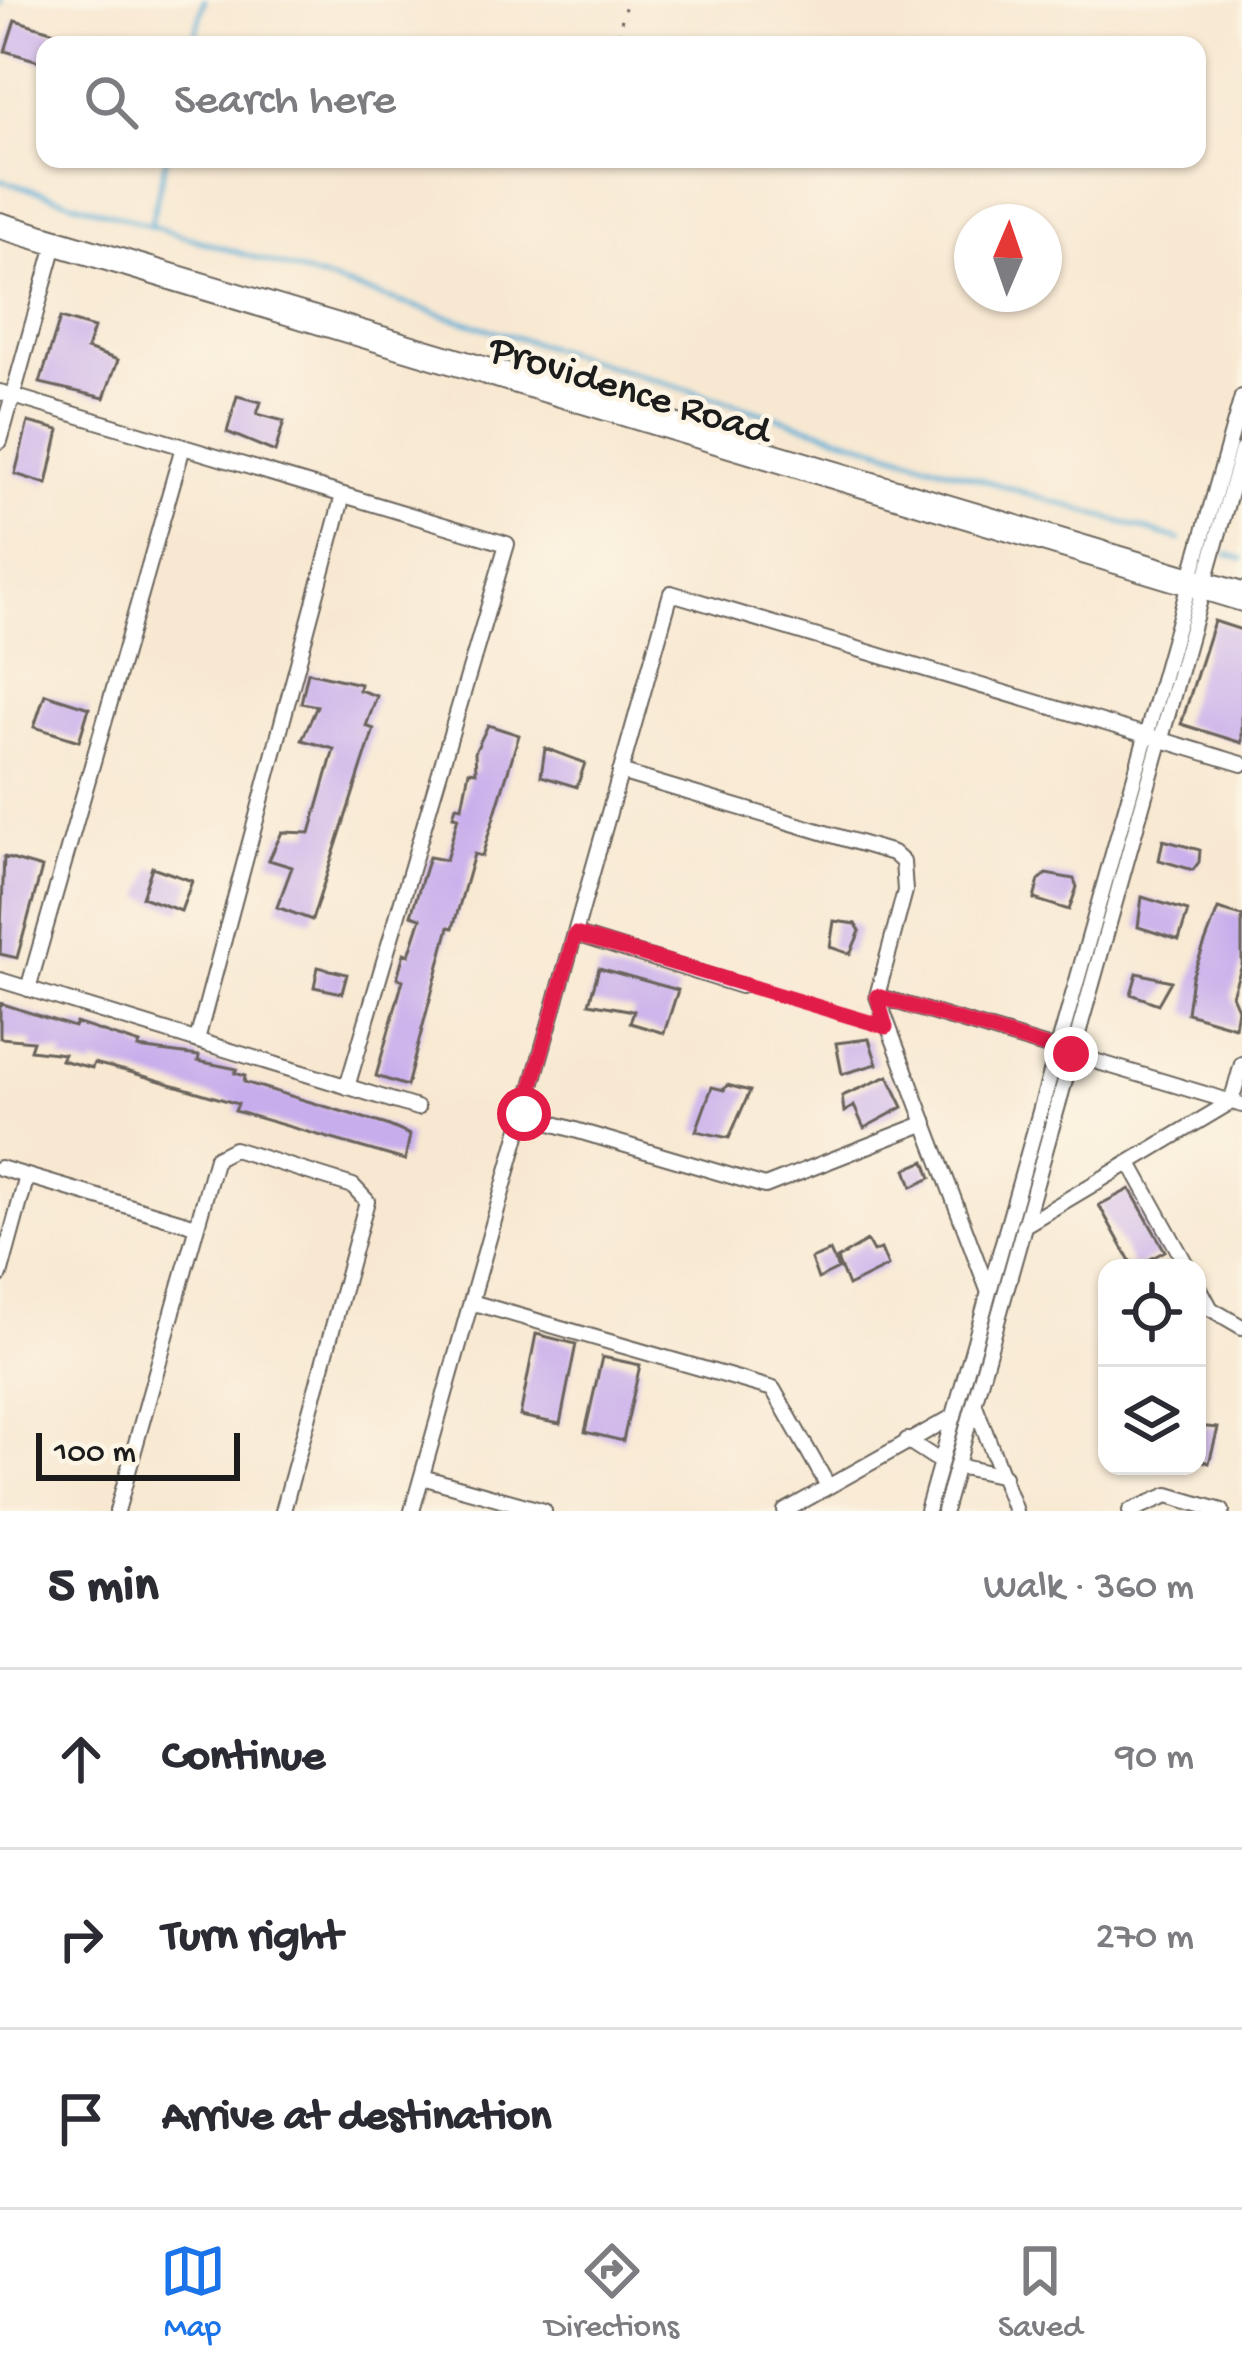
<!DOCTYPE html>
<html lang="en">
<head>
<meta charset="utf-8">
<style>
	body { margin:0; font-family:"Gochi Hand",sans-serif; background:#f2f2f3; color:#2b2b33 }
	.controls { position:absolute; right:36px; bottom:36px; display:grid; overflow:hidden; border-radius:24px; box-shadow:0 3px 9px #0004 }
	.controls button { width:108px; height:108px; display:grid; place-items:center; padding:0; border:0; border-bottom:3px solid #e1e1e2; background:#fff; color:#2b2b33; font:60px sans-serif }
	.compass { position:absolute; left:954px; top:204px; width:108px; height:108px; border-radius:50%; background:#fff; box-shadow:0 3px 9px #0004; rotate:2deg }
	.scale { position:absolute; left:36px; bottom:30px; width:204px; box-sizing:border-box; padding-left:12px; border:6px solid #1c1c1c; border-top:0; font-size:33px; line-height:42px; white-space:nowrap; color:#1c1c1c; -webkit-text-stroke:9px #fcf5e5; paint-order:stroke }
	.stop { position:absolute; width:36px; height:36px; margin:-27px; border:9px solid #e11d48; border-radius:50%; background:#fff }
	.stop.end { background:#e11d48; border-color:#fff; box-shadow:0 3px 12px #0008 }
	.list { margin:0; padding:0; list-style:none }
	h2 { display:flex; justify-content:space-between; align-items:center; height:156px; margin:0; padding:0 48px; font-size:51px }
	h2 small { font-size:39px; font-weight:400; color:#7c7c81 }
	.list li { display:grid; grid-template-columns:78px 1fr auto; gap:36px; align-items:center; box-sizing:border-box; height:180px; padding:0 48px; border-top:3px solid #e1e1e2 }
	.list b { display:block; font-size:45px; white-space:nowrap }
	.list em { font-size:39px; font-style:normal; color:#7c7c81 }
	.icon { flex:none; width:66px; height:66px; fill:none; stroke:currentColor; stroke-width:2; stroke-linecap:round; stroke-linejoin:round }
	.map { position:relative; flex:none; width:1242px; height:1511px; overflow:hidden }
	.search { position:absolute; background:#fff; box-shadow:0 3px 9px #0004; left:36px; right:36px; top:36px; height:132px; display:flex; align-items:center; gap:30px; box-sizing:border-box; padding:0 42px; border-radius:24px; color:#7c7c81; font-size:45px }
	.sheet { height:696px; background:#fff }
	nav { display:flex; justify-content:space-around; align-items:center; box-sizing:border-box; height:168px; border-top:3px solid #e1e1e2; background:#fff; font-size:33px; color:#7c7c81 }
	nav a { display:grid; justify-items:center; gap:6px }
	nav .on { color:#1a73e8 }
	.map>svg:first-child { display:block }
</style>
</head>
<body>
<div class="map">
<svg width="1242" height="1511" viewBox="0 0 1242 1511">
	<rect width="100%" height="100%" fill="#fcf5e5"/>
	<filter id="ink" filterUnits="userSpaceOnUse"><feTurbulence type="fractalNoise" baseFrequency=".00833" numOctaves="2"/><feDisplacementMap in="SourceGraphic" scale="24" xChannelSelector="R" yChannelSelector="G"/><feConvolveMatrix kernelMatrix="1 2 1 2 8 2 1 2 1" color-interpolation-filters="sRGB"/></filter>
	<filter id="wash" filterUnits="userSpaceOnUse"><feTurbulence type="fractalNoise" baseFrequency=".004" numOctaves="4" result="noise"/><feDisplacementMap in="SourceGraphic" scale="48" xChannelSelector="R" yChannelSelector="G"/><feGaussianBlur stdDeviation="2.7" result="paint"/><feColorMatrix in="noise" values="0 0 0 0 0 0 0 0 0 0 0 0 0 0 0 0 0 1.4 0 .05"/><feComposite in="paint" operator="in"/></filter>
	<g filter="url(#wash)">
		<rect width="100%" height="100%" fill="#f8e8d1"/>
		<g fill="none" stroke-linecap="round" stroke-linejoin="round">
			<!-- stream -->
			<path stroke="#59add5" stroke-width="4.5" d="M0,5L1,0
				M193,45L204,0
				M0,180L1180,540
				M150,227L166,159
				M1227,554L1242,559"/>
		</g>
		<g id="blocks">
			<!-- building -->
			<path fill="#c8adec" d="M15,20L61,34L58,45H45V63L5,51Z
				M60,318L94,328L87,349L118,360L104,398L40,383Z
				M237,396L261,402L257,414L284,421L275,452L227,432Z
				M28,422L59,430L47,484L15,474Z
				M1214,621L1242,630V743L1181,724Z
				M308,672L360,684L359,690L377,696L366,726L374,729L312,920L277,907L292,867L269,860L282,832L310,833L334,749L302,740L317,706L301,703Z
				M45,694L89,708L79,741L34,727Z
				M488,725L519,735L482,856L474,854L453,928L449,927L407,1086L376,1076L403,980L397,978L404,953L409,955L421,918L411,915L429,857L446,860L458,817L453,816L456,806L462,807L469,771L476,772L475,752Z
				M545,748L585,763L577,787L541,776Z
				M1163,840L1200,850L1199,862L1193,870L1159,860Z
				M4,857L42,868L17,958L0,954Z
				M152,867L192,881L181,911L142,897Z
				M1046,874L1074,879L1077,887L1069,910L1034,899L1039,880Z
				M1142,897L1188,911L1179,940L1138,927Z
				M1218,909L1242,916V965L1232,995L1238,1009L1235,1027L1187,1013L1192,977Z
				M834,921L856,924L860,931L850,954L830,947Z
				M318,967L347,974L342,993L314,987Z
				M599,968L678,990L664,1033L630,1023L634,1011L589,1003Z
				M1137,973L1171,981L1158,1004L1131,994Z
				M0,1003L74,1027L76,1023L140,1044L138,1048L199,1056L198,1061L237,1069L235,1073L245,1076L244,1082L387,1125L410,1135L405,1160L235,1111L238,1104L130,1072L94,1063L92,1068L61,1060L64,1054L30,1050L33,1041L0,1038Z
				M869,1039L877,1064L842,1074L836,1043Z
				M888,1076L903,1107L864,1128L854,1106L844,1112L842,1096Z
				M727,1085L750,1091L729,1138L696,1131L712,1087L724,1090Z
				M925,1161L931,1178L912,1187L906,1169Z
				M1130,1189L1165,1251L1134,1268L1099,1205Z
				M867,1241L873,1252L881,1249L888,1266L848,1286L837,1259Z
				M830,1251L838,1269L818,1279L811,1259Z
				M536,1334L576,1344L560,1424L520,1416Z
				M602,1357L640,1365L623,1441L585,1432Z
				M1197,1426L1218,1428L1209,1463L1197,1459Z"/>
		</g>
	</g>
	<g filter="url(#ink)">
		<use href="#blocks" fill-opacity="0" stroke="#69635b" stroke-width="3"/>
		<g fill="none" stroke-linecap="round" stroke-linejoin="round">
			<!-- minor casing -->
			<g stroke="#69635b" stroke-width="18">
				<path id="minor" d="M0,220L1242,590
					M0,231L1242,604
					M0,392L507,544L347,1087
					M0,441L54,248
					M620,772L893,853L903,862L905,891L877,996L988,1290
					M575,934L741,986
					M0,980L417,1108
					M28,989L183,447
					M877,996L1242,1105
					M197,1040L343,495
					M524,1115L765,1186L926,1123
					M1131,1165L1188,1268
					M0,1168L196,1226
					M1023,1226L1231,1102L1242,1064
					M0,1275L27,1176
					M1197,1283L1211,1309L1242,1327
					M471,1302L773,1389L828,1486
					M975,1405L1015,1511
					M907,1440L941,1462
					M957,1466L1004,1476
					M422,1477L544,1511
					M117,1511L216,1158L234,1149L353,1186L367,1201L283,1511
					M412,1511L671,593L1242,764
					M785,1511L954,1416
					M927,1511L1242,397
					M944,1511L1242,450
					M1130,1511L1168,1495L1222,1511"/>
			</g>
			<!-- path -->
			<path stroke="#69635b" stroke-width="3" stroke-dasharray="3 9" stroke-linecap="butt" d="M615,45L627,0
				M583,163L584,159
				M755,990L873,1023"/>
			<!-- minor -->
			<use href="#minor" stroke="#fff" stroke-width="14"/>
		</g>
	</g>
	<g fill="none" stroke-linecap="round" stroke-linejoin="round" filter="url(#ink)">
		<!-- route -->
		<path stroke="#e11d48" stroke-width="15" d="M524,1114L575,934L886,1027L877,996L1071,1054"/>
	</g>
	<g text-anchor="middle" stroke-width="9" stroke-linejoin="round" paint-order="stroke">
		<!-- street labels -->
		<g font-size="42" fill="#1c1c1c" stroke="#fcf5e5">
			<text transform="translate(631 386) rotate(17)" y="15">Providence Road</text>
		</g>
	</g>
</svg>
<div class="controls">
<button><svg class="icon" aria-label="locate" viewBox="0 0 24 24"><circle cx="12" cy="12" r="6"/><path d="M12 2v4M12 18v4M2 12h4M18 12h4"/></svg></button>
<button><svg class="icon" aria-label="layers" viewBox="0 0 24 24"><path d="M12 4l9 5-9 5-9-5zM3 14l9 5 9-5"/></svg></button>
</div>
<svg class="compass" viewBox="-18 -18 36 36"><path d="M0-13l5 13h-10z" fill="#e53935"/><path d="M0 13l5-13h-10z" fill="#7c7c81"/></svg>
<div class="scale">100 m</div>
<div class="stop" style="left:524px;top:1114px"></div>
<div class="stop end" style="left:1071px;top:1054px"></div>
<div class="search"><svg class="icon" aria-label="search" viewBox="0 0 24 24"><circle cx="10" cy="10" r="6"/><path d="M15 15l6 6"/></svg>Search here</div>
</div>
<section class="sheet">
<h2>5 min<small>Walk · 360 m</small></h2>
<ul class="list">
<li><svg class="icon" aria-label="ahead" viewBox="0 0 24 24"><path d="M12 20V5M6 11l6-6 6 6"/></svg><div><b>Continue</b></div><em>90 m</em></li>
<li><svg class="icon" aria-label="right" viewBox="0 0 24 24"><path d="M7 20v-9h11M14 6l5 5-5 5"/></svg><div><b>Turn right</b></div><em>270 m</em></li>
<li><svg class="icon" aria-label="arrive" viewBox="0 0 24 24"><path d="M6 21V4h12l-3 4 3 4H6"/></svg><div><b>Arrive at destination</b></div></li>
</ul>
</section>
<nav>
<a class="on"><svg class="icon" aria-label="map" viewBox="0 0 24 24"><path d="M3 6l6-2 6 2 6-2v14l-6 2-6-2-6 2zM9 4v14M15 6v14"/></svg>Map</a>
<a><svg class="icon" aria-label="directions" viewBox="0 0 24 24"><path d="M12 3l9 9-9 9-9-9zM9 14v-3h6M13 9l2 2-2 2"/></svg>Directions</a>
<a><svg class="icon" aria-label="saved" viewBox="0 0 24 24"><path d="M7 4h10v16l-5-4-5 4z"/></svg>Saved</a>
</nav>
</body>
</html>
